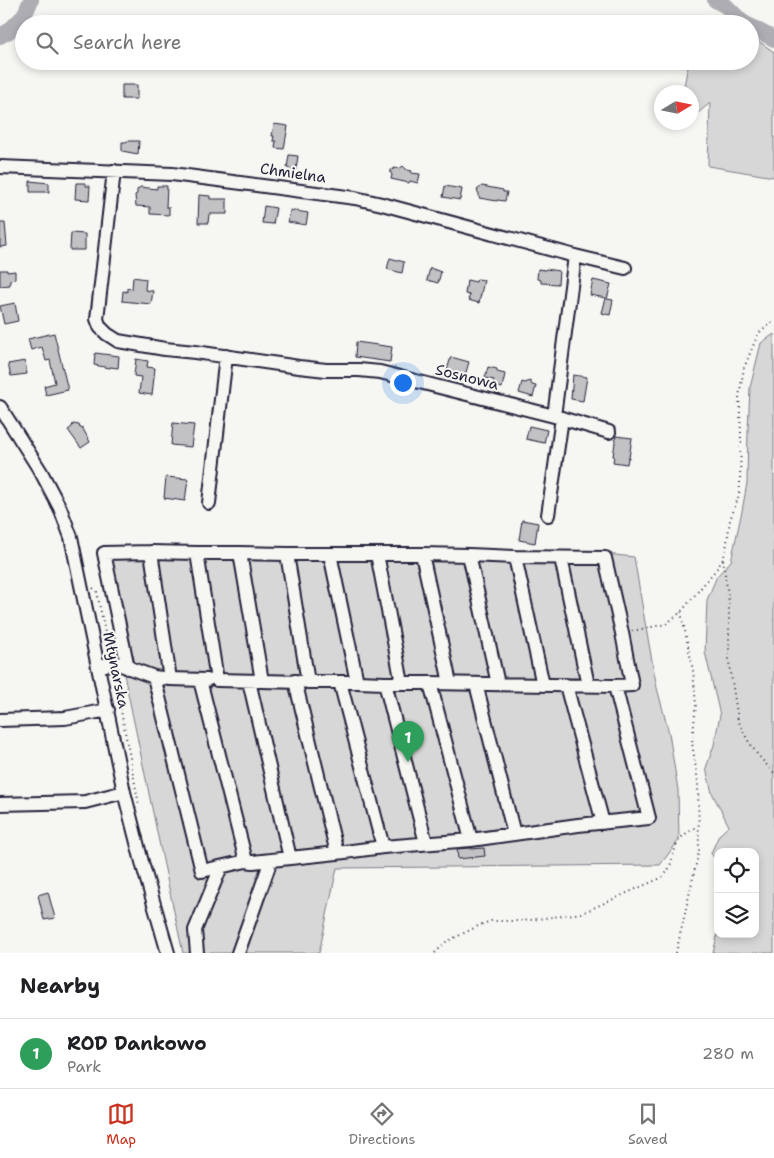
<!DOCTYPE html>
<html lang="en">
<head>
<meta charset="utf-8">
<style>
	body { margin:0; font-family:"Shantell Sans",sans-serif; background:#f2f2f2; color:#202124 }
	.controls { position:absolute; right:15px; bottom:15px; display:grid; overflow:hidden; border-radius:10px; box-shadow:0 2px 8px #0003 }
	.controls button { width:45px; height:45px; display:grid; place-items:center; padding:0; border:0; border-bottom:1px solid #e0e0e0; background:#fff; color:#202124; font:25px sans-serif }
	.compass { position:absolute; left:654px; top:85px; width:45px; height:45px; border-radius:50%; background:#fff; box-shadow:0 2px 8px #0003; rotate:80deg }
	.you { position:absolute; left:402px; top:382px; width:18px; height:18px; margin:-12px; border:4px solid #fff; border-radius:50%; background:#1a73e8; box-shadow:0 0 0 8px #1a73e833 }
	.badge { display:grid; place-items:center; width:32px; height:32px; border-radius:50%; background:#c8321e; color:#fff; font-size:16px; font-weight:700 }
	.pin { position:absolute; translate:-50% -41px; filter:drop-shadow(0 1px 2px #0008) }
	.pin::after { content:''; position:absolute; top:26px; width:18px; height:15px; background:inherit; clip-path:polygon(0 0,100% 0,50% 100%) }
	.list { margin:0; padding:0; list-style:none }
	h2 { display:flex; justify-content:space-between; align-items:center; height:65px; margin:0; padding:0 20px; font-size:21px }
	h2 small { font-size:16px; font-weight:400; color:#757577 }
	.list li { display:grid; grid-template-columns:32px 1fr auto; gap:15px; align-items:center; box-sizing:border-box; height:70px; padding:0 20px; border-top:1px solid #e0e0e0 }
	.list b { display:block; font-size:19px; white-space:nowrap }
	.list p { margin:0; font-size:16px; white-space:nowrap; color:#757577 }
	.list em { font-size:16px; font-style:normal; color:#757577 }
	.icon { flex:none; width:28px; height:28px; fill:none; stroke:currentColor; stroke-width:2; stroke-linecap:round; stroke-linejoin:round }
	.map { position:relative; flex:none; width:774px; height:953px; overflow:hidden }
	.search { position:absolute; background:#fff; box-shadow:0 2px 8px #0003; left:15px; right:15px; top:15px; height:55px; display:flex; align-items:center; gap:12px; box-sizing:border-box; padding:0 18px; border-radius:28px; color:#757577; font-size:19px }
	.sheet { height:135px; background:#fff }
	nav { display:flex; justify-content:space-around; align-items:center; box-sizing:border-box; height:70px; border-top:1px solid #e0e0e0; background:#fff; font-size:14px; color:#757577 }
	nav a { display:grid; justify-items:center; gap:2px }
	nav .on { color:#c8321e }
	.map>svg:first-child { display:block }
</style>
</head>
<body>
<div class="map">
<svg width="774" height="953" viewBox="0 0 774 953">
	<rect width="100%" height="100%" fill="#f6f6f2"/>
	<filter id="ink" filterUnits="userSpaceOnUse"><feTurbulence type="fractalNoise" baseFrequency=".02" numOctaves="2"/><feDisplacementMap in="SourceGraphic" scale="10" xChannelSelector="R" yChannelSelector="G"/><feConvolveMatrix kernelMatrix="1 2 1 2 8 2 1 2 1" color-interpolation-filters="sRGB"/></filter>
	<g filter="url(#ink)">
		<!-- green -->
		<path fill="#d7d7d7" stroke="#7c7c89" d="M750,35L774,52V177L708,166L710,103L692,118V92H683L687,70L691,61H750Z
			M774,334V953H713L718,932V934H755V852H718V864L711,853L719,835L729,826L712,793L706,768L714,745L720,715L705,652L707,600L717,576L731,561L742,511L747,483L748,431L750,388L761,343Z
			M97,549L606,554L634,557L646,628L657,688L669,733L678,790L679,840L660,865L337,868L319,953H183C153,818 127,683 97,549Z"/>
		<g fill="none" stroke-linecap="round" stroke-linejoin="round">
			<!-- river -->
			<path stroke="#adadb3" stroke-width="16" d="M715,0L726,6L741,21L746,24
				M750,26L774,39
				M0,36L9,31L24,16L31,0"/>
		</g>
		<!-- building -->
		<path fill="#c2c2c4" stroke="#22223b" d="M122,85H137V99H122Z
			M274,124L288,126L284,149L275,148L276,141H273L274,136H272Z
			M127,141H139L138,154L122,151V142H126Z
			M289,155L298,156L296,170L287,168Z
			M403,166L407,170L412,171L411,173L420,174L418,183L410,181L409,183L391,179L392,175L390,171L395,168L399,169Z
			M30,181L49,183V192H30Z
			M76,183H86V186H90L89,200L75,199Z
			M157,186H167L166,207H169V215L150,214V207L136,206L135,195L137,194V190L140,187L157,189Z
			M445,186L462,189L460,200L443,197Z
			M482,186L503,190V192H507L505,201L497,200V201L479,198V194L477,190Z
			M199,195L210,196V199H227V214H209L208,223H198Z
			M264,206L276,208L273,224L262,223Z
			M290,210L308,213L306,225L288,222Z
			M0,223H5L7,246L0,247Z
			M71,233L85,234V250H70Z
			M390,258L404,262L402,273L387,269Z
			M430,268L441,272L438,283L427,280Z
			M538,269L545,270L546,269L559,271L558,284L541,283V280L537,279Z
			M0,270H7V272L15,271V279L10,280V285L0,286Z
			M133,277L146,279L145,290L153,291L151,304L122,301L123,291L127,292V288L132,289Z
			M477,279L484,280L479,303L468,300L470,295L465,294L467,280L476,282Z
			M593,280L611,284L607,299L613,300L610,315L602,313L606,298L590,295Z
			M15,303L18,321L4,324L0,306Z
			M54,333L68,390L46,395L44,386L55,383L50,360L46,361L42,347L31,350L28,339Z
			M356,342L392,347L390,362L355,357Z
			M95,353L119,356L118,368L110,367V368L94,365Z
			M451,357L469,362L464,379L455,377L456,373L447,370Z
			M136,359L148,361L147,367L155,368L152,395L139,393L141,377L134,376Z
			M25,361L27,374L11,376L8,364Z
			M488,367L497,369V372L505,374L502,388L493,385L494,380L485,378Z
			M573,375L587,377L583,401L571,399Z
			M530,381L532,385L536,386L533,397L519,393L522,382L525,383Z
			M173,423L194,425L191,447L171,445Z
			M73,424L79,425L80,428L82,427L90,442L81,448L68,430L72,427Z
			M529,426L547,430L544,443L526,439Z
			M616,436L632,438L629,458H628L627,464L613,462L614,456H613Z
			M166,477L188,479L185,501L164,498Z
			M522,520L538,523L535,543L519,540Z
			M470,848L471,849L484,848L485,856L458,859L457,849Z
			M48,892L55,918L44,920L38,895Z"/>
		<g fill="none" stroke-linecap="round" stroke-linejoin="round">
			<!-- minor casing -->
			<g stroke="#22223b" stroke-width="16">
				<path id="minor" d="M0,167L172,174L355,198L382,204L575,256L554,416
					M114,171L97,319L100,327L107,334L118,341L165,349L195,352L299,367L326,370H359L380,372L554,416L609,432
					M575,256L625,268
					M0,407L41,472L60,508L71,537L124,792L143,866L168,953
					M209,503L226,356
					M548,515L562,418
					M197,553H240
					M287,554H330
					M377,554H422
					M469,555L515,557L605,558L622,633L632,685L615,686L649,818L578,825L471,840
					M515,557L543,685
					M561,558L588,685
					M99,666L116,663L154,677
					M128,668L104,553L151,552
					M170,679L207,680
					M200,680L246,861L202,871L154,677L170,679L151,552L197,553L217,680L262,681L240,553L287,554L308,682H357L330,554H377L402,683
					M249,681L290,858L337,853L295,681
					M262,681L302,682
					M357,682L385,683
					M430,683L615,686
					M450,683L422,554L469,555L498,684
					M476,684L514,834
					M566,685L603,823
					M0,720L65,718L108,710
					M0,804L85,802L124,792
					M383,847L471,840L430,683H385L426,843
					M337,853L383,847L340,682
					M246,861L253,862L290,858
					M197,953L195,930L221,867
					M238,953L271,860"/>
			</g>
			<!-- path -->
			<path stroke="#22223b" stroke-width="2" stroke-dasharray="1 4" stroke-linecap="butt" d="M723,559L729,603V662L738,720L747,739L757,754L774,773
				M93,588L97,592L109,653
				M632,631L666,624L681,612L718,567L723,559L726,550L730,520L739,495L740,485L741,433L739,396L744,368L758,334L767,325L774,321
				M114,674L139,805
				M435,953L446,942L480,925L491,921H523L582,913L663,877C673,866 671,857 677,844C680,836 690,831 698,826
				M676,953L699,851L698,782L692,743L696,705L693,670L681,612"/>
			<!-- minor -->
			<use href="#minor" stroke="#f6f6f2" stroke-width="12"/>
		</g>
	</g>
	<g text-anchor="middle" stroke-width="4" stroke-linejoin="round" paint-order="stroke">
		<!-- street labels -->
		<g font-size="15" fill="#22223b" stroke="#f6f6f2">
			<text transform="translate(293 173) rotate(8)" y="5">Chmielna</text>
			<text transform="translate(467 377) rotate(14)" y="5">Sosnowa</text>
			<text transform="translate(116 670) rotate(78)" y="5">Młynarska</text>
		</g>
	</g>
</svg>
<div class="controls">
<button><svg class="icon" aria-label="locate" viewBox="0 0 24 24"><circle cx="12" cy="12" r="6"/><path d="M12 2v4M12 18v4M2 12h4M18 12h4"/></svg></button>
<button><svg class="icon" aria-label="layers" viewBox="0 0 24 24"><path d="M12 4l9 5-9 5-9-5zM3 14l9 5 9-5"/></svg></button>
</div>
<svg class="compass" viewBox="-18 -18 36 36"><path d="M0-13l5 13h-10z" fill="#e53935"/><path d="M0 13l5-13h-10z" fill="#757577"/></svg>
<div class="you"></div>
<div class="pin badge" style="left:408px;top:762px;background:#2e9e5b">1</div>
<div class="search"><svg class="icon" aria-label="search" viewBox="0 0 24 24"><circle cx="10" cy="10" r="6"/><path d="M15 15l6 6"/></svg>Search here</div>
</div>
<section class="sheet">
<h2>Nearby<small></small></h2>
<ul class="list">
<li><span class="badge" style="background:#2e9e5b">1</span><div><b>ROD Dankowo</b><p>Park</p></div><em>280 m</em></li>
</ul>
</section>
<nav>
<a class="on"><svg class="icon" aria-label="map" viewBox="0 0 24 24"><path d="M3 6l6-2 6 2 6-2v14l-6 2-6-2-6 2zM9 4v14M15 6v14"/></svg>Map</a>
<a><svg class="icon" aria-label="directions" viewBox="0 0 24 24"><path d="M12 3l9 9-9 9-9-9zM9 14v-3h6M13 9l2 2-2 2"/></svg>Directions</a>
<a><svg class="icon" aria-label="saved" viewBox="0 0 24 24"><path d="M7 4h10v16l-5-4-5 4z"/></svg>Saved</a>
</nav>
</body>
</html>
